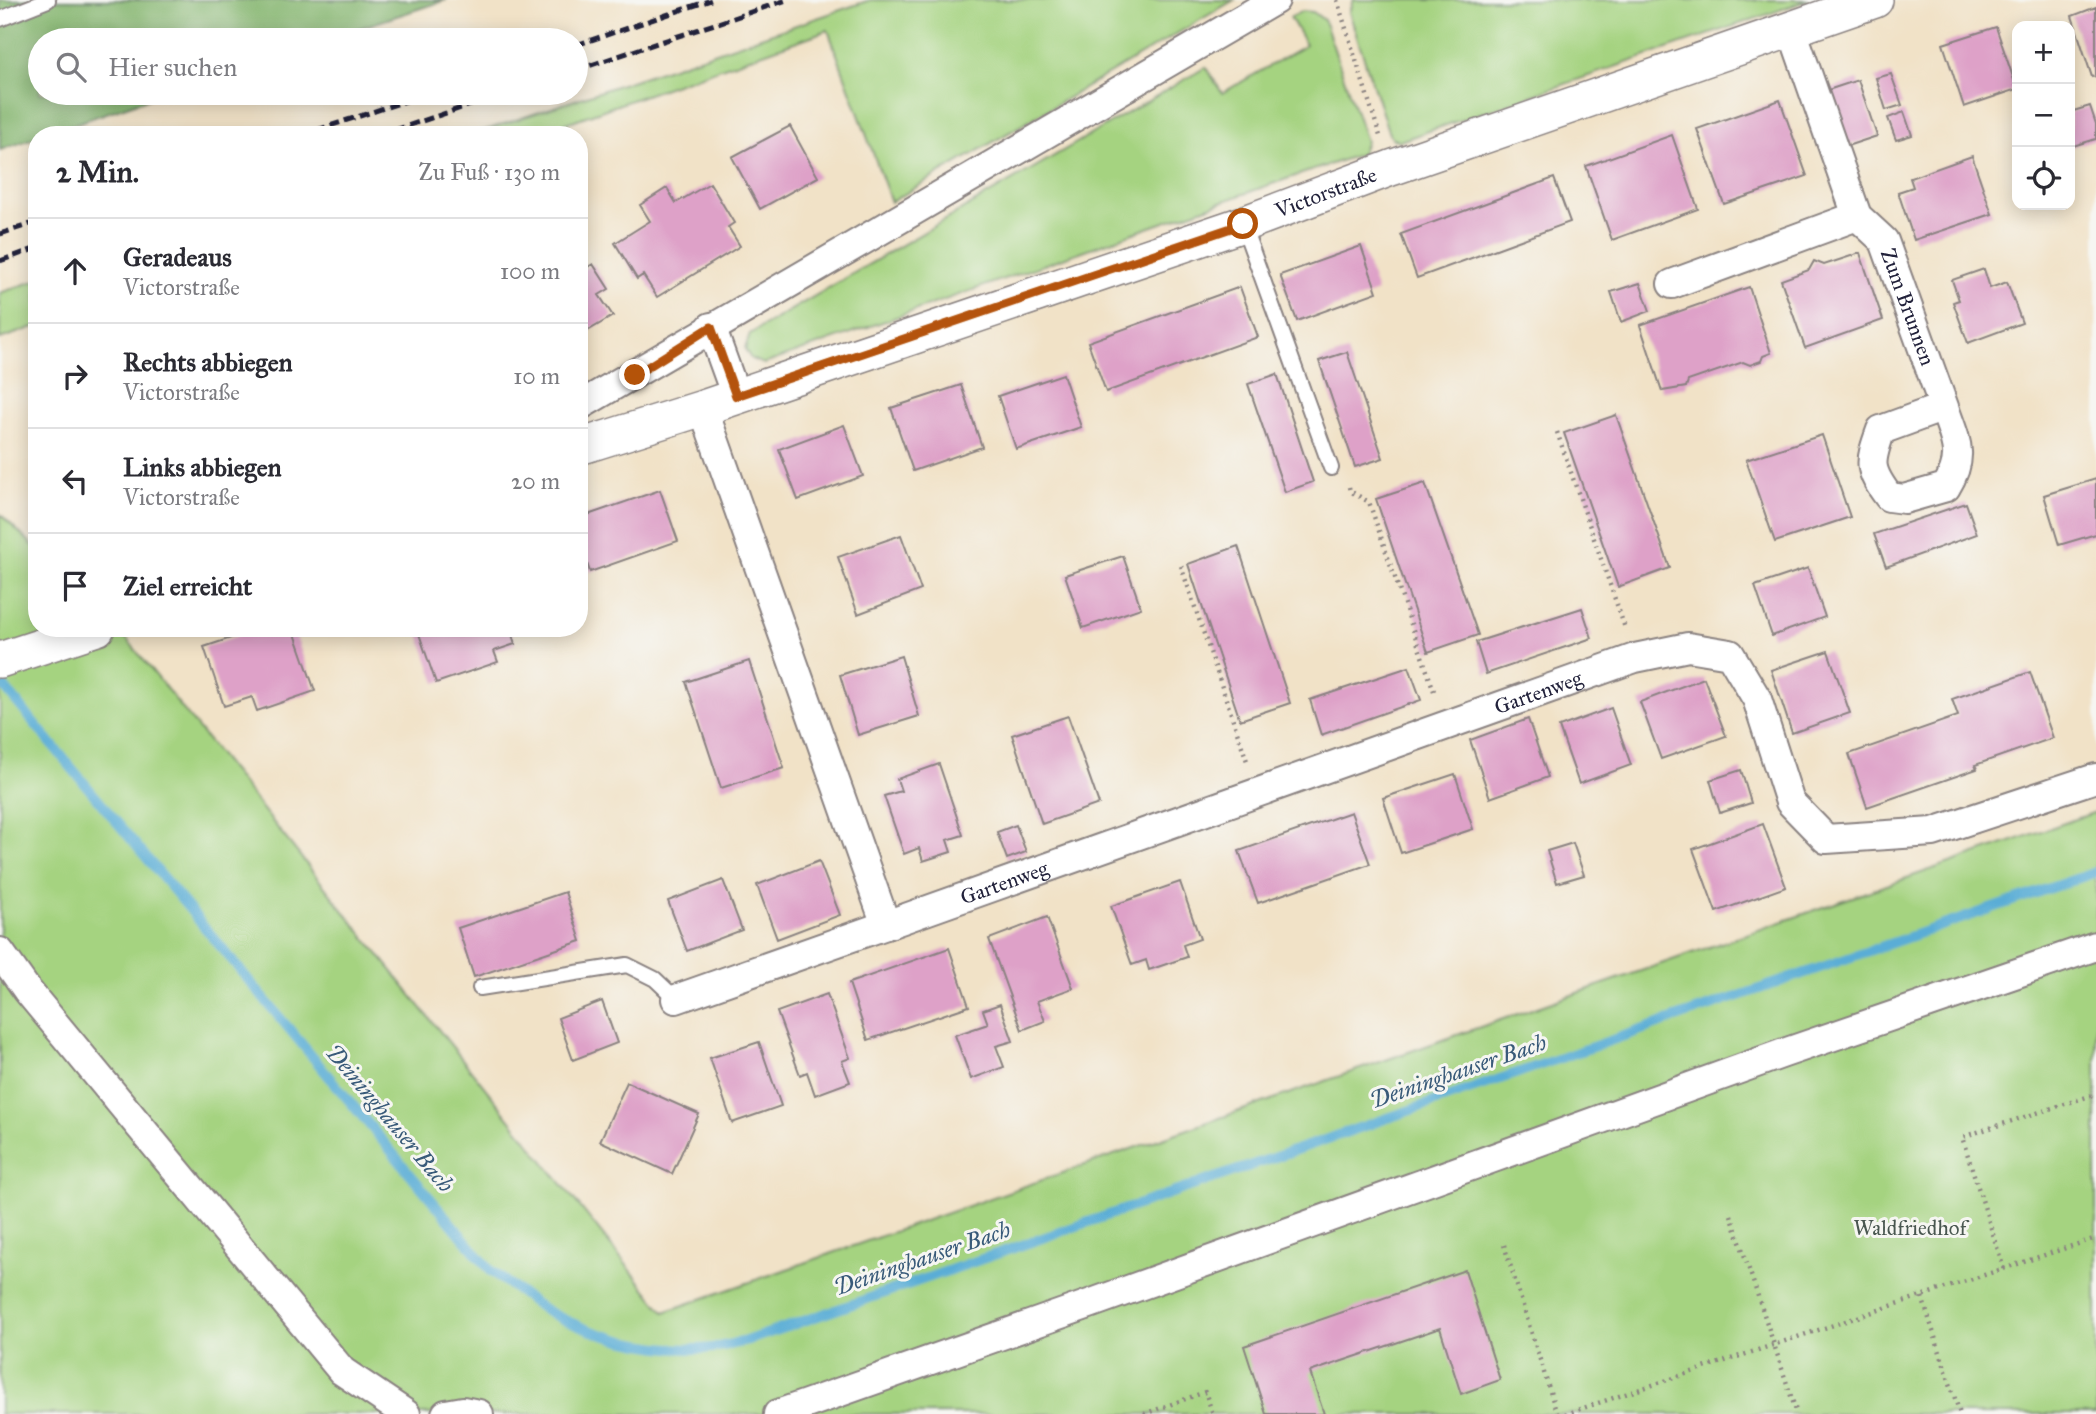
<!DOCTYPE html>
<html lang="de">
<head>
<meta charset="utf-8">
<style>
	body { margin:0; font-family:"IM FELL Great Primer",serif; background:#f7f7f7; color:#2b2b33 }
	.controls { position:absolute; right:21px; top:21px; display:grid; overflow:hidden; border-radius:14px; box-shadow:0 4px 18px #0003 }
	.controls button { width:63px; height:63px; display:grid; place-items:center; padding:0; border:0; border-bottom:2px solid #e1e1e2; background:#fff; color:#2b2b33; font:35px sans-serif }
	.stop { position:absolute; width:21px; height:21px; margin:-16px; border:5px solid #b45309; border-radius:50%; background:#fff }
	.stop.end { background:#b45309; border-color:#fff; box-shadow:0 2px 7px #0008 }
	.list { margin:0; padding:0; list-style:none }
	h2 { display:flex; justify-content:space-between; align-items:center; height:91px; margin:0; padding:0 28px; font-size:30px }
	h2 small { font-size:23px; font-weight:400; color:#7c7c81 }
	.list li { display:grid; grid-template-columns:46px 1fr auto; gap:21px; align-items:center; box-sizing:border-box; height:105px; padding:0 28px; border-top:2px solid #e1e1e2 }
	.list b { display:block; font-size:26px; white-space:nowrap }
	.list p { margin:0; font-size:23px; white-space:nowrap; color:#7c7c81 }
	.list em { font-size:23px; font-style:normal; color:#7c7c81 }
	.icon { flex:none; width:38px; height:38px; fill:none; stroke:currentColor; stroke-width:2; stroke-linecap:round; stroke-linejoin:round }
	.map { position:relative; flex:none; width:2096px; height:1414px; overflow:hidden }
	.search { position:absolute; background:#fff; box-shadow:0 4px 18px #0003; left:28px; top:28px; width:560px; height:77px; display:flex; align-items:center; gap:18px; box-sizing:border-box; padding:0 24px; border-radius:38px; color:#7c7c81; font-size:26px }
	.panel { position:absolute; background:#fff; box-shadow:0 4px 18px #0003; left:28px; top:126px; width:560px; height:511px; border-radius:28px }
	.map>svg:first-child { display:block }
</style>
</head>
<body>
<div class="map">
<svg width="2096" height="1414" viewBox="0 0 2096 1414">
	<rect width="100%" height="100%" fill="#f6f6f2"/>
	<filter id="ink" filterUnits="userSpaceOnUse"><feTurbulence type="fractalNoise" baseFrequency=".0143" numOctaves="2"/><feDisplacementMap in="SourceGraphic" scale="14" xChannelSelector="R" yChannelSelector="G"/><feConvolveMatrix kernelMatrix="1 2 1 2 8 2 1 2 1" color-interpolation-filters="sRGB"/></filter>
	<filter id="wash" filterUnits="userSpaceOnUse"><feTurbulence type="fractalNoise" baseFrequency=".00686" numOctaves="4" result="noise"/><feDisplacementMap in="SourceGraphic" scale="28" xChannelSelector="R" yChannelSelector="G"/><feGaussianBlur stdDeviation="1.57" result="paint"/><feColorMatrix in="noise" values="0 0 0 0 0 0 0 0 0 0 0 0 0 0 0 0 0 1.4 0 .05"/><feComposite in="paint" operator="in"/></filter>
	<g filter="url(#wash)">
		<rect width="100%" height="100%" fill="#f1e2c7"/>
		<!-- green -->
		<path fill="#a5d380" stroke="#647a5e" stroke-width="2" d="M870,0H1234L891,202L828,30L533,135H471Z
			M1353,0H1809L1400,141L1393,139L1389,134L1349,12Z
			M1302,11L1313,12L1324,20L1366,141L1361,154L1269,185L764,364L751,359L745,349L750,334L1206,67L1222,93L1306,45L1290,17Z
			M37,280V326L0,339V293Z
			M0,514L37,549V628H118L664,1312L2096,812V1414H0Z"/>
		<!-- forest -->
		<path fill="#84b56e" stroke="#536c54" stroke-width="2" d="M0,0H446L323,40H40V93H164L43,135H37V137L0,150Z"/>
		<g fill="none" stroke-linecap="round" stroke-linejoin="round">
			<!-- stream -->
			<path stroke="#5aadd6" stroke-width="10" d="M0,682L491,1271C510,1284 528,1301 549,1312C595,1337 648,1350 700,1349C714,1349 729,1344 743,1342L2096,872"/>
		</g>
		<g id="blocks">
			<!-- building -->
			<path fill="#dea1c8" d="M2096,7V76L2092,77L2072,16Z
				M1996,27L2017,89L1964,107L1943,44Z
				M1891,74L1902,105L1886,110L1876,78Z
				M1858,80L1877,136L1847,146L1828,90Z
				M1780,100L1807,176L1724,204L1697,129Z
				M2090,106L2096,124V139L2070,147V112Z
				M1904,112L1912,135L1896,140L1888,118Z
				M790,126L818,177L760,209L732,157Z
				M1672,135L1698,209L1612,240L1586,166Z
				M1972,156L1992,214L1914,240L1898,192L1913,187L1910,178Z
				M1554,178L1570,222L1417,278L1401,234Z
				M710,183L734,223L728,227L740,246L657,297L643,275L637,279L615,243L650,221L640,205L667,188L676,203Z
				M1361,246L1377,292L1297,321L1280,275Z
				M1860,253L1883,320L1805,348L1781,280L1809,270L1814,261L1824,265Z
				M579,261L584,269L593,264L609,289L599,295L613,316L579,336Z
				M1984,269L1990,288L2007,282L2022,323L1968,343L1953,302L1959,300L1952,280Z
				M1640,283L1650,311L1621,322L1611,292Z
				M1240,287L1258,337L1106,392L1088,342Z
				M1749,287L1771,353L1763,356L1761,361L1750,365L1743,362L1688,381L1686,387L1662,391L1640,325Z
				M1347,352L1383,458L1355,467L1319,361Z
				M1063,374L1081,427L1016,449L998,396Z
				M1277,374L1313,482L1285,492L1248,384Z
				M961,385L982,447L913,471L891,408Z
				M1616,415L1670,568L1618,587L1564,433Z
				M844,425L863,476L798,500L779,449Z
				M1822,435L1850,517L1775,542L1746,460Z
				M2096,479V534L2059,545L2044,495Z
				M1425,483L1478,635L1428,652L1376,499Z
				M660,490L678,541L590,572L579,540V518Z
				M1966,503L1977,534L1886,567L1874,534Z
				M901,535L921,590L858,614L838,557Z
				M1238,546L1290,703L1240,720L1188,564Z
				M1123,556L1141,608L1083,628L1065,575Z
				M1808,568L1825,617L1772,636L1755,586Z
				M1582,608L1592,638L1486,674L1476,642Z
				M261,628H293L315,691L257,711L252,697L224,706L204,647Z
				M417,628H510L515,644L494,651L498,662L436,683Z
				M1828,651L1850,713L1792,733L1771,670Z
				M901,656L919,716L858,735L840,675Z
				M749,661L784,768L721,788L686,682Z
				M1409,667L1421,700L1321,735L1310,700Z
				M2030,672L2053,738L1975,765L1977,769L1867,807L1849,754L1958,716L1952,699Z
				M1704,678L1726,736L1661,759L1640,702Z
				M1611,708L1631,765L1579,784L1559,727Z
				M1068,716L1099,804L1042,824L1012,735Z
				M1528,719L1548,777L1490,798L1470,740Z
				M939,764L963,835L947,840L951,852L923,861L919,848L904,854L884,796L901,791L897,779Z
				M1741,770L1751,803L1720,813L1710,780Z
				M1455,774L1473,829L1401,853L1383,798Z
				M1351,812L1370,864L1258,903L1239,851Z
				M1763,824L1786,887L1716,912L1693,849Z
				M1016,825L1026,852L1007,859L997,832Z
				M1573,843L1584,875L1557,883L1547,851Z
				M819,861L840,915L777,939L757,885Z
				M723,880L742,930L687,951L668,901Z
				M1180,882L1200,939L1183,945L1187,957L1149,970L1146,960L1132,965L1111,906Z
				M565,892L581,941L474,977L458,928Z
				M1047,917L1073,988L1037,1001L1045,1021L1022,1030L989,939Z
				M949,948L969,1006L868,1040L849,983Z
				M827,994L850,1058L842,1061L850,1082L815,1095L807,1072L800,1075L777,1012Z
				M602,1001L617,1043L573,1060L558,1018Z
				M1000,1004L1013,1041L996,1046L1004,1067L971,1079L955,1035L988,1024L983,1010Z
				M759,1042L781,1106L732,1123L710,1058Z
				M627,1082L699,1114L672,1174L600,1141Z
				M1465,1270L1500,1380L1461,1394L1440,1328L1310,1372L1324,1414H1266L1244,1346Z"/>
		</g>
	</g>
	<g filter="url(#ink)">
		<use href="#blocks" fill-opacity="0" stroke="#8a8281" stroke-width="2"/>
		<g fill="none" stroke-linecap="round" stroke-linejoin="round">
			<!-- service casing -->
			<g stroke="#8a8281" stroke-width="18">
				<path id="service" d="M0,19L48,0
					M1243,225L1331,468
					M480,988L627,965L655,979L676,999"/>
			</g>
			<!-- minor casing -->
			<g stroke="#8a8281" stroke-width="32">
				<g id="minor">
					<path id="s1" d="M1792,30L1857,216L1884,241L1944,407L1881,430C1869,463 1868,469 1889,497L1904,499L1946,487C1966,455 1955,440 1944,407"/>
					<path d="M1672,284L1857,216"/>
					<path d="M711,327L736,396"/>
					<path d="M579,406L1275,0"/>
					<path id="s2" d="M703,408L886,925L1635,658L1688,647L1730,654L1757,699L1790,802L1826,839L1933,832L2096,778"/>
					<path d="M0,952L27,990L342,1371L406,1414"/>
					<path d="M676,999L886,925"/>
					<path d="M446,1414L463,1411L479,1414"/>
					<path d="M778,1414L1092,1303L1784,1053L2096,946"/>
				</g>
			</g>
			<!-- tertiary casing -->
			<g stroke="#8a8281" stroke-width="38">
				<g id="tertiary">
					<path id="s3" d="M579,447L703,408L1243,224L1391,168L1875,0"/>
					<path d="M0,660L97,628"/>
				</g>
			</g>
			<!-- path -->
			<path stroke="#8a8281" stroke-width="4.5" stroke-dasharray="2 5" stroke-linecap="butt" d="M1337,0L1380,136
				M1557,432L1625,628
				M1349,487L1350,491L1369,502L1435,694
				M1181,566L1247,761
				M1731,1215L1797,1414
				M1504,1245L1557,1414
				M2004,1269L1962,1137L2096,1094
				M1922,1297L1960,1414
				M1144,1414L1205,1392L1213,1414
				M1565,1414L2096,1238"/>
			<!-- service -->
			<use href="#service" stroke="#fff" stroke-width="14"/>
			<!-- minor -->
			<use href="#minor" stroke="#fff" stroke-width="28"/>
			<!-- tertiary -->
			<use href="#tertiary" stroke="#fff" stroke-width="35"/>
			<!-- rail -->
			<path stroke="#22223b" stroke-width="5" stroke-dasharray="10 5" stroke-linecap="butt" d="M576,45L711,0
				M576,70L787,0
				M302,135L430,93
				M380,135L506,93
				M0,234L37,222
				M0,261L37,248"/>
		</g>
	</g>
	<g fill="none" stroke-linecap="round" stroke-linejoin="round" filter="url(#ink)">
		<!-- route -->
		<path stroke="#b45309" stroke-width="9" d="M635,375L711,327L736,396L1243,224"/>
	</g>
	<g text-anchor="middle" stroke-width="6" stroke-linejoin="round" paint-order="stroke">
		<!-- street labels -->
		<g font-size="21" fill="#22223b" stroke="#f6f6f2">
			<text dy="7" stroke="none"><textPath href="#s3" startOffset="789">Victorstraße</textPath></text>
			<text dy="7" stroke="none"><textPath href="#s1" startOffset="304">Zum Brunnen</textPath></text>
			<text dy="7" stroke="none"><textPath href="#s2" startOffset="1241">Gartenweg</textPath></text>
			<text dy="7" stroke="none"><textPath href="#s2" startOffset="674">Gartenweg</textPath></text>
		</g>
		<!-- park labels -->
		<g font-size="21" fill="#495750" stroke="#f6f6f2">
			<text x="1910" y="1235">Waldfriedhof</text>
		</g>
		<!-- water labels -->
		<g font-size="23" font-style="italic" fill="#385a79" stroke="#f6f6f2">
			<text transform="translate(1458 1071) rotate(-19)" y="8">Deininghauser Bach</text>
			<text transform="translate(390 1118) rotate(50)" y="8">Deininghauser Bach</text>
			<text transform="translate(922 1258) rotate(-19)" y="8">Deininghauser Bach</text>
		</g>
	</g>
</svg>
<div class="controls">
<button>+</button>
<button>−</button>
<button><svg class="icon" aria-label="locate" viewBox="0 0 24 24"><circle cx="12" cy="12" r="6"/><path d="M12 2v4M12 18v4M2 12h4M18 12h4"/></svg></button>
</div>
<div class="stop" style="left:1243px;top:224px"></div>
<div class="stop end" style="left:635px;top:375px"></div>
<div class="search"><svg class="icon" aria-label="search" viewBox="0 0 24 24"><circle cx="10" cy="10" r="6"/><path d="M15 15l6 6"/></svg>Hier suchen</div>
<section class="panel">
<h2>2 Min.<small>Zu Fuß · 130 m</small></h2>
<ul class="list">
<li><svg class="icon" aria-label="ahead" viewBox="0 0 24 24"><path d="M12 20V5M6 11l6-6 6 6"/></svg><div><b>Geradeaus</b><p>Victorstraße</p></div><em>100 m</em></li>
<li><svg class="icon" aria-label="right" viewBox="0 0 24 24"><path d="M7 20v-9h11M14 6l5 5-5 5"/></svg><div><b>Rechts abbiegen</b><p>Victorstraße</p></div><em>10 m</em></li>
<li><svg class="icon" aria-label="left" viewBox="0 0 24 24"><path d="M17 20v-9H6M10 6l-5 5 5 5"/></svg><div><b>Links abbiegen</b><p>Victorstraße</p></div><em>20 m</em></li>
<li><svg class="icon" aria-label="arrive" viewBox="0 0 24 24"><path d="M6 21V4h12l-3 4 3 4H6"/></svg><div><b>Ziel erreicht</b></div></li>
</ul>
</section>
</div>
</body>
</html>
